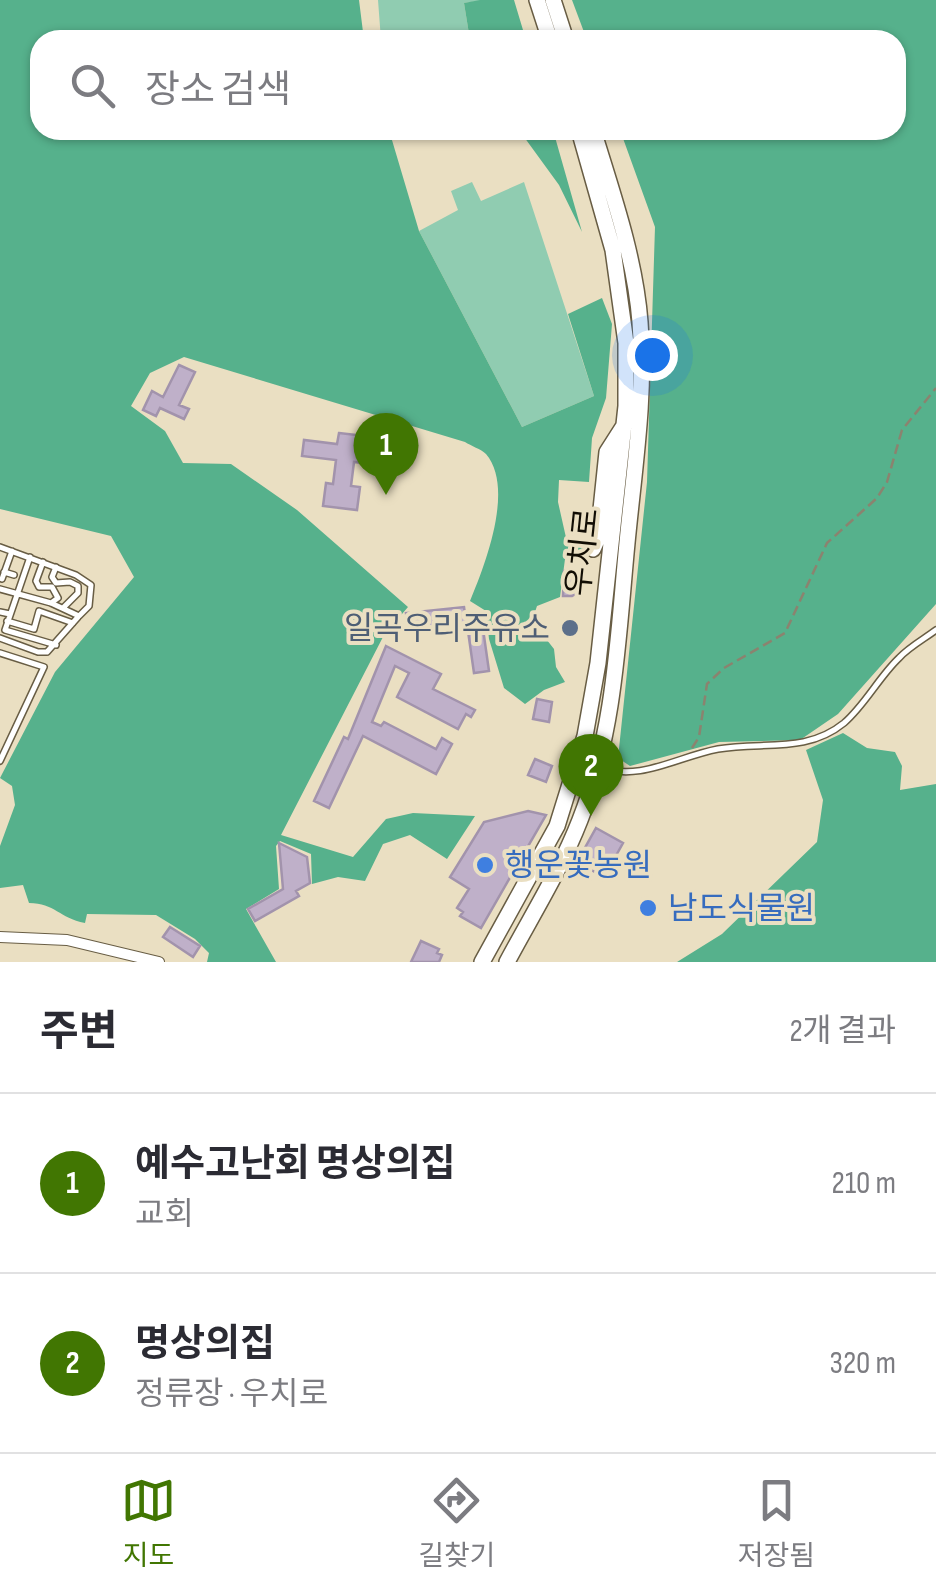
<!DOCTYPE html>
<html lang="ko">
<head>
<meta charset="utf-8">
<style>
	body { margin:0; font-family:"Sofia Sans Condensed","Noto Sans KR",sans-serif; background:#f7f7f7; color:#2b2b33 }
	.you { position:absolute; left:652px; top:355px; width:35px; height:35px; margin:-25px; border:8px solid #fff; border-radius:50%; background:#1a73e8; box-shadow:0 0 0 15px #1a73e833 }
	.badge { display:grid; place-items:center; width:65px; height:65px; border-radius:50%; background:#417602; color:#fff; font-size:32px; font-weight:700 }
	.pin { position:absolute; translate:-50% -82px; filter:drop-shadow(0 2px 5px #0008) }
	.pin::after { content:''; position:absolute; top:52px; width:35px; height:30px; background:inherit; clip-path:polygon(0 0,100% 0,50% 100%) }
	.list { margin:0; padding:0; list-style:none }
	h2 { display:flex; justify-content:space-between; align-items:center; height:130px; margin:0; padding:0 40px; font-size:42px }
	h2 small { font-size:32px; font-weight:400; color:#7c7c81 }
	.list li { display:grid; grid-template-columns:65px 1fr auto; gap:30px; align-items:center; box-sizing:border-box; height:180px; padding:0 40px; border-top:2px solid #e1e1e2 }
	.list b { display:block; font-size:38px; white-space:nowrap }
	.list p { margin:0; font-size:32px; white-space:nowrap; color:#7c7c81 }
	.list em { font-size:32px; font-style:normal; color:#7c7c81 }
	.icon { flex:none; width:55px; height:55px; fill:none; stroke:currentColor; stroke-width:2; stroke-linecap:round; stroke-linejoin:round }
	.map { position:relative; flex:none; width:936px; height:962px; overflow:hidden }
	.search { position:absolute; background:#fff; box-shadow:0 2px 8px #0004; left:30px; right:30px; top:30px; height:110px; display:flex; align-items:center; gap:25px; box-sizing:border-box; padding:0 35px; border-radius:30px; color:#7c7c81; font-size:38px }
	.sheet { height:490px; background:#fff }
	nav { display:flex; justify-content:space-around; align-items:center; box-sizing:border-box; height:140px; border-top:2px solid #e1e1e2; background:#fff; font-size:28px; color:#7c7c81 }
	nav a { display:grid; justify-items:center; gap:5px }
	nav .on { color:#417602 }
	.map>svg:first-child { display:block }
</style>
</head>
<body>
<div class="map">
<svg width="936" height="962" viewBox="0 0 936 962">
	<rect width="100%" height="100%" fill="#eadfc2"/>
	<!-- green -->
	<path fill="#90ccb1" d="M378,0H480V1L464,3L470,40H381Z
		M472,182L481,201L524,182L594,396L522,427L419,231L458,210L451,191Z"/>
	<!-- forest -->
	<path fill="#56b18c" d="M0,0H359L364,40H40V130H389L419,231L522,427L594,396L568,314L602,298L612,324L606,398L592,438L589,482L559,480L558,502L567,542L585,549L579,559H565L560,597L537,606L532,621L554,649L556,667L565,682L544,690L525,704L504,688L489,639L486,611L470,601C485,565 515,488 486,454C481,449 471,446 465,442L184,357L150,373L131,406L165,431L183,463L231,464L297,510L408,607L384,635L281,835L353,857L386,819L413,813L475,816L447,859L410,835L383,844L365,881L338,877L312,884L311,854L280,841L276,846L279,889L246,909L276,962H207L209,953L195,939L156,915L87,914L85,923C59,918 55,903 29,903L23,885L0,888V846L15,805L12,786L0,778L55,672L134,577L111,536L0,509Z
		M480,0H514L526,40H470L464,3Z
		M572,0H936V604L838,714L800,740L719,742L630,766L618,758L647,482L655,227L620,130H896V40H587Z
		M519,130H553L582,232L559,185Z
		M843,733L867,748L895,752L902,766L900,790L936,784V962H677L722,934L817,842L823,800L806,750Z"/>
	<!-- building -->
	<path fill="#bfb0c9" stroke="#a293ac" stroke-width="2.5" d="M179,365L195,372L179,405L189,409L184,419L160,408L156,416L143,410L152,391L163,397Z
		M339,433L357,435L356,446L392,451L390,466L354,462L351,486L360,487L357,510L323,506L326,483L333,484L336,460L302,456L304,440L337,444Z
		M564,571L579,572L577,593L572,596H563Z
		M464,607L467,630L448,632L447,625L408,630L406,613Z
		M483,629L489,671L474,673L468,631Z
		M386,646L441,674L433,689L475,710L471,717L466,714L458,729L397,697L409,673L395,666L372,722L381,726L384,722L436,749L442,738L452,744L436,774L363,736L329,808L314,801L344,737L348,739Z
		M537,699L552,702L549,722L533,719Z
		M535,759L552,766L546,782L528,775Z
		M528,811L546,815L481,928L460,916L463,912L457,908L469,889L450,877L484,822Z
		M596,828L623,843L604,877L577,862Z
		M279,843L307,857L310,883L296,891L299,896L255,921L248,909L283,889Z
		M170,927L200,946L193,957L163,937Z
		M421,941L439,949L437,953L442,955L439,962H411Z"/>
	<g fill="none" stroke-linecap="round" stroke-linejoin="round">
		<!-- lane casing -->
		<g stroke="#685d44" stroke-width="8">
			<path id="lane" d="M0,547L76,575L91,585L89,606L79,616L51,603L0,589
				M30,557L5,630L56,645
				M43,562L36,581L39,587H52L58,598L51,603
				M56,567L52,577L56,583L70,582L78,586V593L63,608
				M4,572L14,575
				M2,579L12,551
				M0,612L10,614
				M7,621L34,629L39,611L73,623
				M0,638L38,652H47L78,617
				M0,653L44,667L0,761
				M598,767C641,782 676,757 718,749C762,741 806,754 844,723C865,705 879,677 899,658C909,647 924,639 936,630"/>
		</g>
		<!-- street casing -->
		<g stroke="#685d44" stroke-width="12">
			<path id="street" d="M0,937L67,940L159,962"/>
		</g>
		<!-- primary casing -->
		<g stroke="#685d44" stroke-width="18">
			<path id="primary" d="M537,0L550,40
				M553,0L566,40
				M593,549L598,538L607,452L623,427
				M482,962L557,826L585,736L598,663L626,406V343L613,250L579,130
				M507,962C532,915 561,869 580,820C615,731 618,636 627,543C634,469 646,396 640,322C635,257 612,192 593,130"/>
		</g>
		<!-- path -->
		<path stroke="#8b836f" stroke-width="2.5" stroke-dasharray="10 5" stroke-linecap="butt" d="M692,748L699,737L707,684L724,668L785,633L827,543L877,498L887,482L902,430L936,388"/>
		<!-- lane -->
		<use href="#lane" stroke="#fff" stroke-width="5"/>
		<!-- street -->
		<use href="#street" stroke="#fff" stroke-width="10"/>
		<!-- primary -->
		<use href="#primary" stroke="#fff" stroke-width="15"/>
	</g>
	<!-- markers -->
	<circle fill="#5c6f8a" stroke="#eadfc2" stroke-width="4" cx="570" cy="628" r="10"/>
	<g fill="#3f7fe0" stroke="#eadfc2" stroke-width="4">
		<circle cx="485" cy="865" r="10"/>
		<circle cx="648" cy="908" r="10"/>
	</g>
	<g text-anchor="middle" stroke-width="8" stroke-linejoin="round" paint-order="stroke">
		<!-- street labels -->
		<g font-size="32" fill="#110d04" stroke="#eadfc2">
			<text transform="translate(582 552) rotate(-84)" y="11">우치로</text>
		</g>
		<!-- service labels -->
		<g font-size="32" fill="#4e5e75" stroke="#eadfc2" text-anchor="end">
			<text x="550" y="639">일곡우리주유소</text>
		</g>
		<!-- shop labels -->
		<g font-size="32" fill="#366cbe" stroke="#eadfc2" text-anchor="start">
			<text x="505" y="876">행운꽃농원</text>
			<text x="668" y="919">남도식물원</text>
		</g>
	</g>
</svg>
<div class="you"></div>
<div class="pin badge" style="left:386px;top:495px">1</div>
<div class="pin badge" style="left:591px;top:816px">2</div>
<div class="search"><svg class="icon" aria-label="search" viewBox="0 0 24 24"><circle cx="10" cy="10" r="6"/><path d="M15 15l6 6"/></svg>장소 검색</div>
</div>
<section class="sheet">
<h2>주변<small>2개 결과</small></h2>
<ul class="list">
<li><span class="badge">1</span><div><b>예수고난회 명상의집</b><p>교회</p></div><em>210 m</em></li>
<li><span class="badge">2</span><div><b>명상의집</b><p>정류장 · 우치로</p></div><em>320 m</em></li>
</ul>
</section>
<nav>
<a class="on"><svg class="icon" aria-label="map" viewBox="0 0 24 24"><path d="M3 6l6-2 6 2 6-2v14l-6 2-6-2-6 2zM9 4v14M15 6v14"/></svg>지도</a>
<a><svg class="icon" aria-label="directions" viewBox="0 0 24 24"><path d="M12 3l9 9-9 9-9-9zM9 14v-3h6M13 9l2 2-2 2"/></svg>길찾기</a>
<a><svg class="icon" aria-label="saved" viewBox="0 0 24 24"><path d="M7 4h10v16l-5-4-5 4z"/></svg>저장됨</a>
</nav>
</body>
</html>
